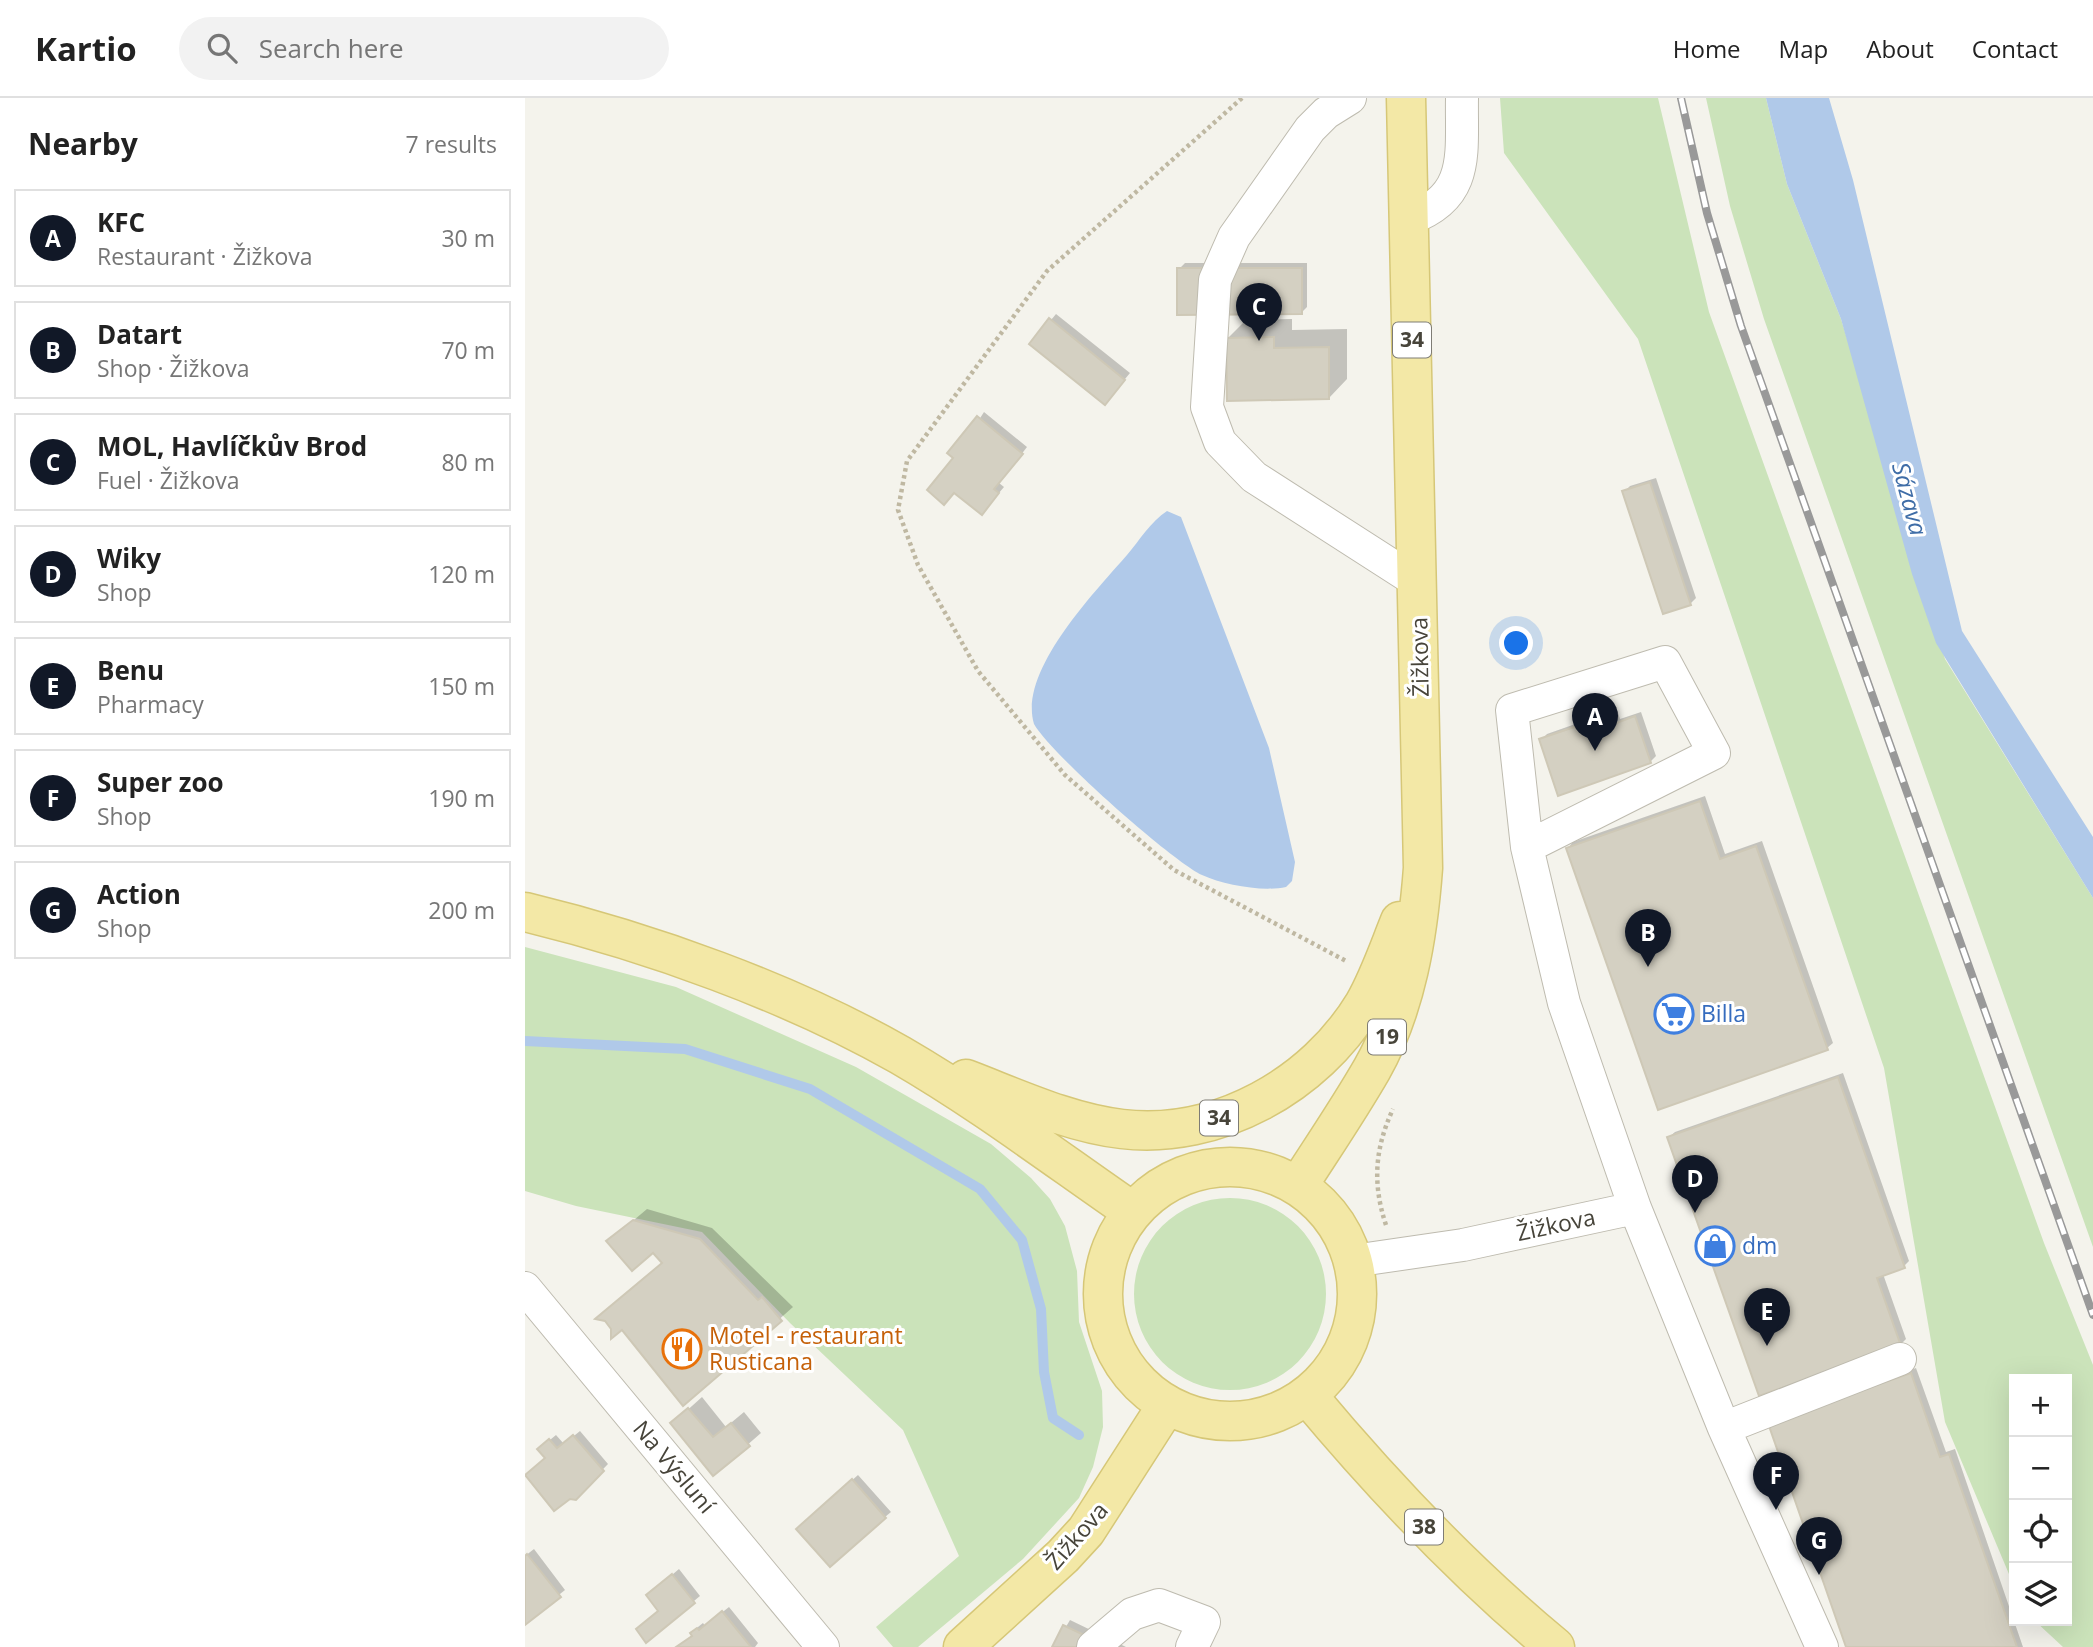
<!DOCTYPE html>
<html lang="en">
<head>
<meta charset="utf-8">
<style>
	body { margin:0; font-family:"Open Sans",sans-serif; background:#f2f2f2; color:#222 }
	.controls { position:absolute; right:21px; bottom:21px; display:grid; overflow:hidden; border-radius:0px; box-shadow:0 7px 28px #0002 }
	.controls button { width:63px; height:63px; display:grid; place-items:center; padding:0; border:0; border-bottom:2px solid #e0e0e0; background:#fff; color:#222; font:35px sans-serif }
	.you { position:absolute; left:992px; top:546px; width:24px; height:24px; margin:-18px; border:5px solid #fff; border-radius:50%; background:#1a73e8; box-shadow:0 0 0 10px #1a73e833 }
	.badge { display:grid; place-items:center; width:46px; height:46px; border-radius:50%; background:#111827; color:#fff; font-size:23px; font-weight:700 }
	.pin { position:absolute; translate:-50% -58px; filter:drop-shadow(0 2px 4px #0008) }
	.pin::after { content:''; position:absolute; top:37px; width:24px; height:21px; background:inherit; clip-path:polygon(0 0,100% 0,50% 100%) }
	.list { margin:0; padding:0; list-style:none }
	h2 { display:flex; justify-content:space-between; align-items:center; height:91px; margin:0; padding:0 28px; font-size:30px }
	h2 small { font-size:23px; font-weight:400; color:#767676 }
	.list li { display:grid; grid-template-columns:46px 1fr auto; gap:21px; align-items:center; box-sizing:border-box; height:98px; margin:0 14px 14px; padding:0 14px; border:2px solid #e0e0e0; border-radius:0px }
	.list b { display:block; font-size:26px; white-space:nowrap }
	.list p { margin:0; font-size:23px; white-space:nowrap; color:#767676 }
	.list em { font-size:23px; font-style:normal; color:#767676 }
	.icon { flex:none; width:38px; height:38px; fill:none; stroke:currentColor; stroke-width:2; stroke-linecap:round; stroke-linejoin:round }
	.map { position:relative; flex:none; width:1568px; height:1549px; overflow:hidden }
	header { display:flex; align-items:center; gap:42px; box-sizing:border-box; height:98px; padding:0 35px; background:#fff; border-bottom:2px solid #e0e0e0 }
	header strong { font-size:33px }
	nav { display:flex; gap:38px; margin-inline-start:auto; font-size:24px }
	.search { width:490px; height:63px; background:#f2f2f2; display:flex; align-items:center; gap:18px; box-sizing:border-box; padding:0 24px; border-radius:38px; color:#767676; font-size:26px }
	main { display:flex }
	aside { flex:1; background:#fff }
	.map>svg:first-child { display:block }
</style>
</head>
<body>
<header>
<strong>Kartio</strong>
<div class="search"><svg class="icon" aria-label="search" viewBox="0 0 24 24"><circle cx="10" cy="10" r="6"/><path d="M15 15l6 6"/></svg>Search here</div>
<nav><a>Home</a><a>Map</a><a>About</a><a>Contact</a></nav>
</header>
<main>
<aside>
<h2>Nearby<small>7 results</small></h2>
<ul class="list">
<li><span class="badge">A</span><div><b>KFC</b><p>Restaurant · Žižkova</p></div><em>30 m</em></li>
<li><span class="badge">B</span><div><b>Datart</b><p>Shop · Žižkova</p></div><em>70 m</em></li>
<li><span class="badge">C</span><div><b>MOL, Havlíčkův Brod</b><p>Fuel · Žižkova</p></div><em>80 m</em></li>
<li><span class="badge">D</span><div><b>Wiky</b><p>Shop</p></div><em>120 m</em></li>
<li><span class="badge">E</span><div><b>Benu</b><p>Pharmacy</p></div><em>150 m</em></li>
<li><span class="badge">F</span><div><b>Super zoo</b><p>Shop</p></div><em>190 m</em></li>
<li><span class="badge">G</span><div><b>Action</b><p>Shop</p></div><em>200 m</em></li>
</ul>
</aside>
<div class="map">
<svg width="1568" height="1549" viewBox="0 0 1568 1549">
	<rect width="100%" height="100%" fill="#f4f3ec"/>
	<!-- green -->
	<path fill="#cbe3ba" d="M975,0H1133L1184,214L1519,1145L1568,1267V1549H1538L1510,1523H1542V1281H1489V1488L1420,1324L1359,970L1113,241L979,55Z
		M1181,0H1241L1262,86L1316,221L1420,561L1568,800V1149L1239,221L1205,108Z
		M0,849L151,889L331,969L466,1046L506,1080L525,1101L540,1128L552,1173L554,1224L577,1293L578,1329L568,1369L554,1400L498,1461L393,1549H368L351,1529L434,1458L378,1332L265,1225L177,1134L51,1108L0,1093Z
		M609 1196a96 96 0 1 1 192 0a96 96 0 1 1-192 0Z"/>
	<!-- water -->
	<path fill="#b0c9e9" d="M1241,0H1304L1328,82L1437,533L1568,739V800L1411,545L1387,476L1316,221L1262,86Z
		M642,413L656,419L744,650L770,764L767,783L761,789C737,794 699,787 677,777C647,763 525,655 509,626C493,573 570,494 602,457C614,443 626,423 642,413Z"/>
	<!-- shadow -->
	<path fill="#0003" d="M660,165H782V209L777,214L654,171Z
		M531,216L605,275L585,299L526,222Z
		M767,221V232L822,231V281L804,300L702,241L721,222Z
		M459,314L502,349L474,385L479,389L462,409L430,359Z
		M1131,380L1171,500L1165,506L1099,394L1105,388Z
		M1092,612L1095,621L1116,614L1131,658L1125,664L1016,642L1022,636L1056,624L1062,618Z
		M1180,698L1200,756L1237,743L1308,945L1302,950L1043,750L1048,744Z
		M1318,975L1384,1163L1379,1168L1358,1176L1381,1241L1375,1247L1144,1039L1150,1034Z
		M122,1111L187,1130L268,1209L159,1306L98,1229L88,1230L81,1221L73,1220L139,1164L129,1152L84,1143Z
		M1391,1270L1421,1354L1430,1351L1498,1549H1323L1250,1320Z
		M177,1299L201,1329L219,1314L236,1335L189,1376L148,1325Z
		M55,1333L83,1366L50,1400L21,1360L20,1346L31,1337L39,1346Z
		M333,1377L366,1414L360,1419L279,1425Z
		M9,1451L40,1492L0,1524V1458Z
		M154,1471L175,1498L122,1542L135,1512L129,1492Z
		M204,1509L233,1545L230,1549H152L168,1537L173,1529L178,1525L180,1528Z
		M545,1522L601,1549H529Z"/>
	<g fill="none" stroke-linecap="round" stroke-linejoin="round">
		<!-- stream -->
		<path stroke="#b0c9e9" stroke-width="10" d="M0,943L160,951L285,991L455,1091L497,1142L516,1211L519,1274L528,1320L554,1337"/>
	</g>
	<!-- building -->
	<path fill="#d4d0c2" stroke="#cec8b6" stroke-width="2" d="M652,170H777V216L652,217Z
		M524,220L600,282L580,307L504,246Z
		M749,239V250L804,249V301L702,303L701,240Z
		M452,318L498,356L469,391L474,395L457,417L429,395L419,407L402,392L428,360L422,355Z
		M1125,384L1166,507L1138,516L1097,393Z
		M1086,616L1089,626L1110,618L1126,665L1033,698L1014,641L1055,627L1054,623Z
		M1175,703L1195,761L1231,748L1303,952L1133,1012L1041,750Z
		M1313,979L1380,1170L1352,1180L1376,1248L1234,1298L1142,1039Z
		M108,1122L175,1141L233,1202L237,1199L257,1223L158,1308L97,1232L86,1241V1231L80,1223L70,1221L137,1165L128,1155L107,1173L81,1143Z
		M1386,1275L1415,1359L1424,1356L1492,1549H1321L1243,1325Z
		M163,1310L188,1339L206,1325L225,1348L188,1378L145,1325Z
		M48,1337L79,1373L51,1402L45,1401L29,1413L0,1377L20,1360L12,1351L24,1341L32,1350Z
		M327,1381L361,1420L305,1469L271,1431Z
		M2,1456L36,1499L0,1527V1458Z
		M147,1476L170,1505L121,1545L111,1531L133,1513L121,1497Z
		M197,1513L226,1549H151L167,1538L165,1535L172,1530L174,1532Z
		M538,1527L584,1549H527Z"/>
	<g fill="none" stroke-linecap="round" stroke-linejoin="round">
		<!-- minor casing -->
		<g stroke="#bebbaf" stroke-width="34">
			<path id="minor" d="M825,0L801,15L785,31L709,139L690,182L682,309L695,344L729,379L894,485
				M884,121C946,99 936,55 937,0
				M1002,749L1189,655L1140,564L987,612L1002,749L1039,905L1110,1110L1199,1330L1297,1549
				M828,1163L938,1147L1110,1110
				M0,1190L298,1549
				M1199,1330L1375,1261
				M568,1549L607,1516L634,1507L679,1524L667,1549"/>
		</g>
		<!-- major casing -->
		<g stroke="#d6c777" stroke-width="41">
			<path id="major" d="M0,814C124,844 264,894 375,957C456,1004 531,1061 608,1114
				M441,981C491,1000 544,1025 597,1031C693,1042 790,987 839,906C854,880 864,850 875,823
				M578 1196a127 127 0 1 1 254 0a127 127 0 1 1-254 0Z
				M773,1088C798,1049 824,1011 847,971C881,911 893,838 898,770L881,0
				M782,1297C858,1388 938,1473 1030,1549
				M438,1549L538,1458L561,1433L642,1307"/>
		</g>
		<!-- path -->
		<path stroke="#bfb8a2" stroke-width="4.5" stroke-dasharray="3.5 3.5" stroke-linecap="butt" d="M717,0L522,173L382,363L373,412L393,467L453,573L540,677L649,772L823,864
			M861,1127C847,1085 850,1050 868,1011"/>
		<!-- minor -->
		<use href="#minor" stroke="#fff" stroke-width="32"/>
		<!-- major -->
		<use href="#major" stroke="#f3e8a6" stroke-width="38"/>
		<!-- rail casing -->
		<g stroke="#999" stroke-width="8">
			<path id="rail" d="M1156,0L1182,115L1216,228L1568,1217"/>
		</g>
		<!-- rail -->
		<use href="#rail" stroke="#fff" stroke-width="5" stroke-dasharray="16" stroke-linecap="butt"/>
	</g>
	<!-- icons -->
	<defs>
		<g id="supermarket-ring" transform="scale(2.0125)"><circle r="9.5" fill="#fff" stroke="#3f7fe0" stroke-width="1.5"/><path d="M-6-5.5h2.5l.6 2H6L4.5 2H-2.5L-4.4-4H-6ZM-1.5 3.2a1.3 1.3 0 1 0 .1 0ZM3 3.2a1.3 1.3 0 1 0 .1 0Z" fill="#3f7fe0"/></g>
		<g id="shop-ring" transform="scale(2.0125)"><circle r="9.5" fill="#fff" stroke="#3f7fe0" stroke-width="1.5"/><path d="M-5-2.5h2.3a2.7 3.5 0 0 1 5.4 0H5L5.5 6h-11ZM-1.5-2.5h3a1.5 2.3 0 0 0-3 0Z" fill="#3f7fe0"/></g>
		<g id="restaurant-ring" transform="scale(2.0125)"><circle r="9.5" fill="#fff" stroke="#e8710a" stroke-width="1.5"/><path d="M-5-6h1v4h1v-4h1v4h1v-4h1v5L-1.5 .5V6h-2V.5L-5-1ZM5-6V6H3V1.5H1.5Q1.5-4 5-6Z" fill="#e8710a"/></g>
	</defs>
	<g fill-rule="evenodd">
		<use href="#supermarket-ring" x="1149" y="916"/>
		<use href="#shop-ring" x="1190" y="1148"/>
		<use href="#restaurant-ring" x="157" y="1251"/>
	</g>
	<g text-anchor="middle" stroke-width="6" stroke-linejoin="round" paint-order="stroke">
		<!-- shield labels -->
		<g fill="#fff" stroke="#7e7c75" stroke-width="2">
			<rect x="868" y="224.5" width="38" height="35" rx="5"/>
			<rect x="843" y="921.5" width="38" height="35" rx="5"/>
			<rect x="675" y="1002.5" width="38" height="35" rx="5"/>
			<rect x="880" y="1411.5" width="38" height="35" rx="5"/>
		</g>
		<g font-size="21" font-weight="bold" fill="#47443a">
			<text x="887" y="249">34</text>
			<text x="862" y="946">19</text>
			<text x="694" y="1027">34</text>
			<text x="899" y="1436">38</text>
		</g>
		<!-- street labels -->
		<g font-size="23" fill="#47443a" stroke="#fff">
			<text transform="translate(895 559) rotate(-91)" y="8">Žižkova</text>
			<text transform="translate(1031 1127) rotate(-12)" y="8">Žižkova</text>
			<text transform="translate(149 1369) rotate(50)" y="8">Na Výsluní</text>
			<text transform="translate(552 1438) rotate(-49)" y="8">Žižkova</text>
		</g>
		<!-- shop labels -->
		<g font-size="23" fill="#366cbe" stroke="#fff" text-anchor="start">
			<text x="1176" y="924">Billa</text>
			<text x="1217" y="1156">dm</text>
		</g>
		<!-- food labels -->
		<g font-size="23" fill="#c56008" stroke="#fff" text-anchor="start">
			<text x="184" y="1246">Motel - restaurant<tspan x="184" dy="26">Rusticana</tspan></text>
		</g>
		<!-- water labels -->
		<g font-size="24" font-style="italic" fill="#3f6da7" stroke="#fff">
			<text transform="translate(1384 401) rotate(75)" y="8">Sázava</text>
		</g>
	</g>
</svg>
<div class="controls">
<button>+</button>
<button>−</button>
<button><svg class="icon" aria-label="locate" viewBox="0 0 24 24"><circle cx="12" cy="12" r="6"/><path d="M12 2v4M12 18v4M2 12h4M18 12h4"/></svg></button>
<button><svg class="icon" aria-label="layers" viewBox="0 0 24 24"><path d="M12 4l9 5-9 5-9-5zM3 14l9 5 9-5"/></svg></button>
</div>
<div class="you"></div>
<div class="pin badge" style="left:1070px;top:653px">A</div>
<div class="pin badge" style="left:1123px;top:869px">B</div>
<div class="pin badge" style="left:734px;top:243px">C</div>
<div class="pin badge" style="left:1170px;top:1115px">D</div>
<div class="pin badge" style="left:1242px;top:1248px">E</div>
<div class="pin badge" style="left:1251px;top:1412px">F</div>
<div class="pin badge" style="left:1294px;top:1477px">G</div>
</div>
</main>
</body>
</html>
